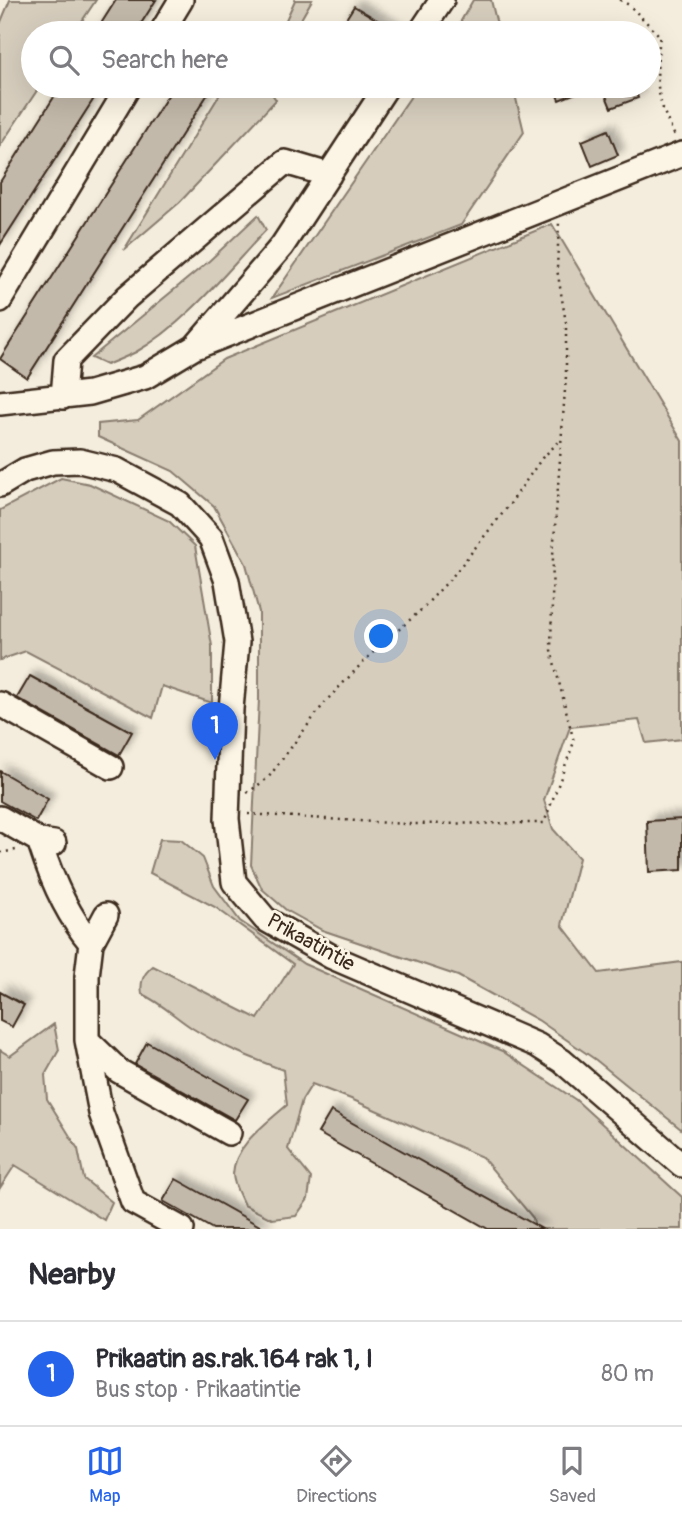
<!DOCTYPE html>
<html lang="en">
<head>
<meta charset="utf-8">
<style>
	body { margin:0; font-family:Pangolin,sans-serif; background:#f2f2f3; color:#2b2b33 }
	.you { position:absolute; left:382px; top:637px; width:24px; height:24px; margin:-18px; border:5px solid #fff; border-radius:50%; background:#1a73e8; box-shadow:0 0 0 10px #1a73e833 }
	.badge { display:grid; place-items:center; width:46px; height:46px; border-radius:50%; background:#2563eb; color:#fff; font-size:23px; font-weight:700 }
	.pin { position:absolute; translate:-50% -58px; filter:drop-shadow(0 2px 4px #0008) }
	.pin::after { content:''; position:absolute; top:37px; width:24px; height:21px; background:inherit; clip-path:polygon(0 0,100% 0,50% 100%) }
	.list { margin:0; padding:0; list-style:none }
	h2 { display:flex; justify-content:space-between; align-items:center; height:91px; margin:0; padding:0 28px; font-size:30px }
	h2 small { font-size:23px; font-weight:400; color:#7c7c81 }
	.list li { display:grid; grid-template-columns:46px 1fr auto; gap:21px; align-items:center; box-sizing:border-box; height:105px; padding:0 28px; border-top:2px solid #e1e1e2 }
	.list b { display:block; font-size:26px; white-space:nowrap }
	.list p { margin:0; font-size:23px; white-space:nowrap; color:#7c7c81 }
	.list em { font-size:23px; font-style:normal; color:#7c7c81 }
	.icon { flex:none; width:38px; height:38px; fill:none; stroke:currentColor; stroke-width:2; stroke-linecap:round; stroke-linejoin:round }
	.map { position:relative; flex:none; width:682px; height:1229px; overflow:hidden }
	.search { position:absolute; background:#fff; box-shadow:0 7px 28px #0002; left:21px; right:21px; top:21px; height:77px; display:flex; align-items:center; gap:18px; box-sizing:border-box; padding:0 24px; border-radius:38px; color:#7c7c81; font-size:26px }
	.sheet { height:196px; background:#fff }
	nav { display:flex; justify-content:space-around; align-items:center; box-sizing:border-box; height:98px; border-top:2px solid #e1e1e2; background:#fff; font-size:19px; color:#7c7c81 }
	nav a { display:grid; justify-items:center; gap:4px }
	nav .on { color:#2563eb }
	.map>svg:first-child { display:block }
</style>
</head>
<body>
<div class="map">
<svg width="682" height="1229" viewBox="0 0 682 1229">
	<defs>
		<filter id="shadow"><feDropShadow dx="6" dy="-6" stdDeviation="3.5" flood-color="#0004"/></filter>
	</defs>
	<rect width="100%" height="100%" fill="#f4eddd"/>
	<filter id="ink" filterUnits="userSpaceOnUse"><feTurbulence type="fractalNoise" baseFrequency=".0143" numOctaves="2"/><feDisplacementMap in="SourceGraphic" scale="14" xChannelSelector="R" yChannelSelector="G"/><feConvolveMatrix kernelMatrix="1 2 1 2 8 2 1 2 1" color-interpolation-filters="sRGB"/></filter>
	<g filter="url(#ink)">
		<!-- green -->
		<path fill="#d6cdbd" stroke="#887c6e" stroke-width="2" d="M10,0H96L74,33H33V86H40L0,146V24Z
			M295,0H312L293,33H280Z
			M473,0H491L499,33H454Z
			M225,86H267L276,100L180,202L124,250Z
			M418,86H513L524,132L461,225L272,298Z
			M258,215L266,230C227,271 185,325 136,352C126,357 116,361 106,365L91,358L209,261Z
			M552,224L682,441V739L646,743L639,720L570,727L544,800L553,829L579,858L562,925L599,973L682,962V1130L596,1060L538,1020L458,976L322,930L286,910L262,889L251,865L259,699V612L246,564L214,506L173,471L98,437V424L138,420L224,359Z
			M61,478L90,484L169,521L195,546L212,646V703L162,686L153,718L26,651L0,660V510Z
			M160,839L181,840L203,858L214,886L240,921L304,964L502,1051L576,1100L682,1197V1229H535L533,1218L482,1157L351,1099L312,1084L302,1100L288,1149L311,1178L308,1199L296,1216L272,1219L244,1205C240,1196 233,1184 233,1174C234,1145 267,1123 287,1105L283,1070C252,1058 220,1046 192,1028C175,1017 161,1003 142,994C140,982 143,974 153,966L258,1019L293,964L215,907L150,873Z
			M54,1024L59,1050L45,1075L47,1099L78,1149L84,1179L112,1202L104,1220L15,1165L0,1188V1050L10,1056Z"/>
		<!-- building -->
		<path fill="#c3b9aa" stroke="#3b2a1e" stroke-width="2" filter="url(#shadow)" d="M116,0H156L135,33H95Z
			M354,6L399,33H337Z
			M61,86H102L0,245V182Z
			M174,86H213L27,378L0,359Z
			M553,86H593L559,100Z
			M602,86H634L638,98L611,108Z
			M608,130L618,155L592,166L582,141Z
			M30,676L132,732L119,755L17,698Z
			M0,771L48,799L36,821L0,801Z
			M682,819V870L649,872L647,821Z
			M0,992L24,1005L12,1027L0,1021Z
			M147,1042L248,1099L235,1120L135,1064Z
			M331,1111L542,1229H488L318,1133Z
			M176,1179L265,1229H213L163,1201Z"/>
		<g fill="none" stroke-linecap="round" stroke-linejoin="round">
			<!-- minor casing -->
			<g stroke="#3b2a1e" stroke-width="28">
				<path id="minor" d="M161,33L181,0
					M420,33L442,0
					M0,300L129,86
					M198,346L682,154
					M63,397L66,360L127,297L285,162L329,175
					M0,403L90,393L145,377L195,347L282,246L387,86
					M0,485L25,470L53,462L80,461L117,470L180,504L211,538L227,581L237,642L231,709L227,819L234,882L265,919L332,957L537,1045L562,1061L682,1165
					M0,704L111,767
					M0,818L40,841L54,843
					M41,846C52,880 67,915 91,943
					M106,915L91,943L87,976V1040L101,1113L133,1202L182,1229
					M87,1040L119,1071L229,1133"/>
			</g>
			<!-- path -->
			<path stroke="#3b2a1e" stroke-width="2.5" stroke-dasharray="2 5" stroke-linecap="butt" d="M620,0L629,5L660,36C655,80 655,98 676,138
				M247,793L268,778L326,701L369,656L421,610L452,577L510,504L542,458L562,439
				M248,814L405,824L544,823L574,742L551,650L553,555L566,376V323L557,269L559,222
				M0,853L16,850"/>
			<!-- minor -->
			<use href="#minor" stroke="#fcf5e5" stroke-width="23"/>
		</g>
	</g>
	<g text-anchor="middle" stroke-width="6" stroke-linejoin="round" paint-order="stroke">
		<!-- street labels -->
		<g font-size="21" fill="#3b2a1e" stroke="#fcf5e5">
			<text transform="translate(311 942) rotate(29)" y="7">Prikaatintie</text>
		</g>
	</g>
</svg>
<div class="you"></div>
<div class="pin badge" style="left:215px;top:760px">1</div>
<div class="search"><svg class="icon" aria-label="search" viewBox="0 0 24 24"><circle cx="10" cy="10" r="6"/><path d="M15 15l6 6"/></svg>Search here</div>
</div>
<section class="sheet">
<h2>Nearby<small></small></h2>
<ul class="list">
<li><span class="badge">1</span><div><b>Prikaatin as.rak.164 rak 1, I</b><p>Bus stop · Prikaatintie</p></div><em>80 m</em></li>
</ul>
</section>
<nav>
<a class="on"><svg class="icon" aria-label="map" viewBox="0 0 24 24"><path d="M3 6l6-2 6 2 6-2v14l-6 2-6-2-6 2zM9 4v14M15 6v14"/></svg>Map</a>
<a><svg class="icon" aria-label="directions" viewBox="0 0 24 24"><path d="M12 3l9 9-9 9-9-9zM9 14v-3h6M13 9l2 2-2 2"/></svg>Directions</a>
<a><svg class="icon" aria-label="saved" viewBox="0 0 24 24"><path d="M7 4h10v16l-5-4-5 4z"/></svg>Saved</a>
</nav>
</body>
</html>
